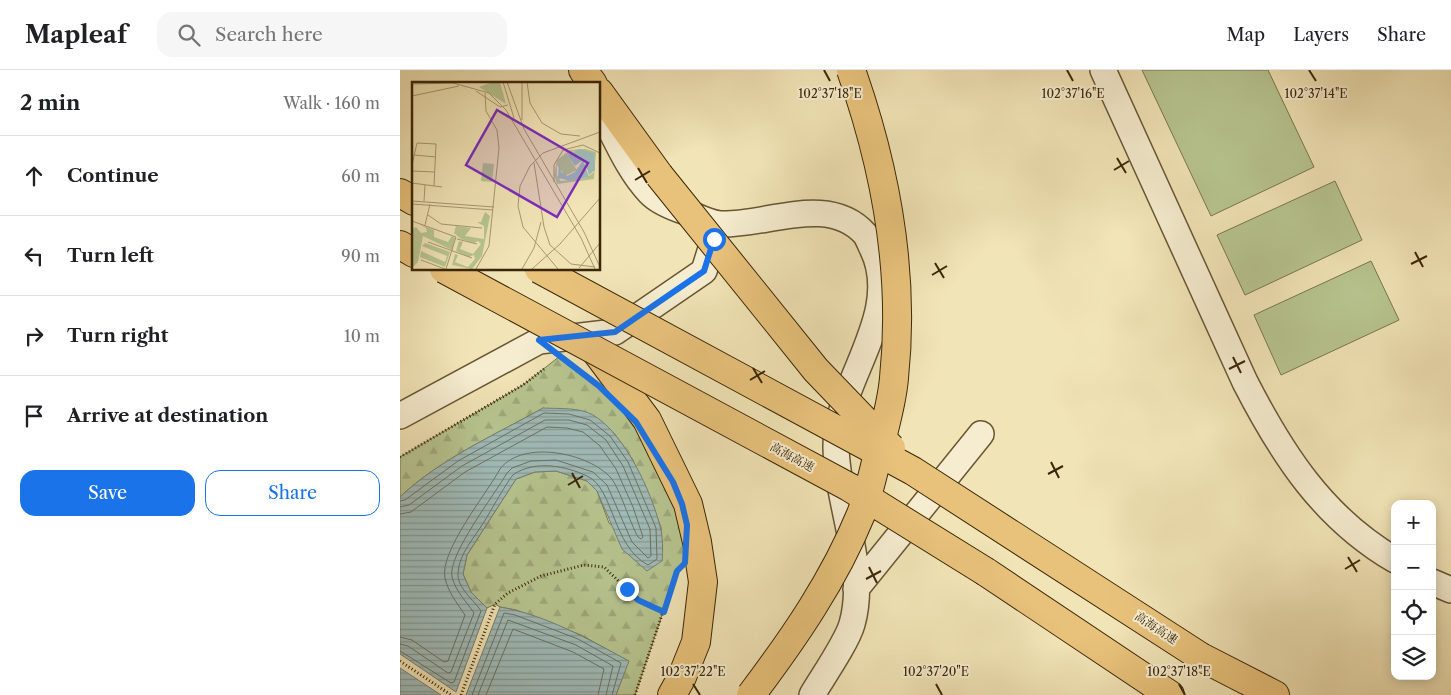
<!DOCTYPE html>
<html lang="en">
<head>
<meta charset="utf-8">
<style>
	body { margin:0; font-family:"Libre Caslon Text","Noto Serif SC",serif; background:#f6f6f6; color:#202124 }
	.controls { position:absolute; right:15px; bottom:15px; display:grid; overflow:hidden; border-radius:10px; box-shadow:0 2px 12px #0003 }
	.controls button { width:45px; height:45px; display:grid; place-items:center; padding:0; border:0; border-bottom:1px solid #e0e0e0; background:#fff; color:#202124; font:25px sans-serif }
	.stop { position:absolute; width:15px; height:15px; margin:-11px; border:4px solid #1a73e8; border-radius:50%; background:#fff }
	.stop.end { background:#1a73e8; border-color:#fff; box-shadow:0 1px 5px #0008 }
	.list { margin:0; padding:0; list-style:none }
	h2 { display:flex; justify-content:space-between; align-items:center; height:65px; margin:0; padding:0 20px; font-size:21px }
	h2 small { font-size:16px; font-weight:400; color:#757577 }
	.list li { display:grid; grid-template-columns:32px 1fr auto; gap:15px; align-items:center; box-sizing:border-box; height:80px; padding:0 20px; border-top:1px solid #e0e0e0 }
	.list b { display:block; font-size:19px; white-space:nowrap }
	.list em { font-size:16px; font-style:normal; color:#757577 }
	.actions { display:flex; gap:10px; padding:15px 20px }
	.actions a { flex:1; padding:11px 0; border:1px solid #1a73e8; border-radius:15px; text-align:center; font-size:18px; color:#1a73e8 }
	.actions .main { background:#1a73e8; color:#fff }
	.icon { flex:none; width:28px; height:28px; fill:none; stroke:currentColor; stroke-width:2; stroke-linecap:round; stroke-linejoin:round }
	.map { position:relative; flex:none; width:1051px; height:625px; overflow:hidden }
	header { display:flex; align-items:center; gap:30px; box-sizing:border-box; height:70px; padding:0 25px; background:#fff; border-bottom:1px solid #e0e0e0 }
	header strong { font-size:24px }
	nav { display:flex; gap:28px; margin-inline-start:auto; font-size:18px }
	.search { width:350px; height:45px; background:#f6f6f6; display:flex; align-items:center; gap:12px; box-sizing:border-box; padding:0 18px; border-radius:15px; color:#757577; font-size:19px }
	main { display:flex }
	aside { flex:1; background:#fff }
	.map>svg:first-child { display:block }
</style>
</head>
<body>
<header>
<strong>Mapleaf</strong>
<div class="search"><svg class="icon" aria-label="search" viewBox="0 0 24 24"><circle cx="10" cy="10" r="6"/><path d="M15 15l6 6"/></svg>Search here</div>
<nav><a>Map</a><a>Layers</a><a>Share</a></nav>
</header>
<main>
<aside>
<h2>2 min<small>Walk · 160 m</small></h2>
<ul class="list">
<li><svg class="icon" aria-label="ahead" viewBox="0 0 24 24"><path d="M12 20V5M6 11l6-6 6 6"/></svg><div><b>Continue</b></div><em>60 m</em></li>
<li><svg class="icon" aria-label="left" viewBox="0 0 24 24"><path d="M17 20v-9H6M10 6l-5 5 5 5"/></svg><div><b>Turn left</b></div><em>90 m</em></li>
<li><svg class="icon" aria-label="right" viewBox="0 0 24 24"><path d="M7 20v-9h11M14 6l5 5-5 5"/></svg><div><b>Turn right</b></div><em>10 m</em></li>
<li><svg class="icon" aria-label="arrive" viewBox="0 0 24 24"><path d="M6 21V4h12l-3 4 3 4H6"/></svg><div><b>Arrive at destination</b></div></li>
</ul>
<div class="actions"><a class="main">Save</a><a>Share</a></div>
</aside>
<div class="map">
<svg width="1051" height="625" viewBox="0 0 1051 625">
	<defs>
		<pattern id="forest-firs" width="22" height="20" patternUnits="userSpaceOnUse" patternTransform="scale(1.25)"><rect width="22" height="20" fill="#b7c590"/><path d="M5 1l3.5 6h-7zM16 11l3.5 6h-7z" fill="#9ea97b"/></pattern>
		<pattern id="water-rules" width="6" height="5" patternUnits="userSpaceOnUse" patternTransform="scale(1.25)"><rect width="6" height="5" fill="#a0bcba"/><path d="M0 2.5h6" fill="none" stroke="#849995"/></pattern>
	</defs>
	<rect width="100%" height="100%" fill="#f1e4b6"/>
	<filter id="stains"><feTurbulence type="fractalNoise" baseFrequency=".004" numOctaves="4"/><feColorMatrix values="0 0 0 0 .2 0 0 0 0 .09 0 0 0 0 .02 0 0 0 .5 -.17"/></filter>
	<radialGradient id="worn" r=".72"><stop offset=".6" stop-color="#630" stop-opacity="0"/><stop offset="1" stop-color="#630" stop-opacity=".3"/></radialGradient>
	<!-- grass -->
	<path fill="#b7c590" stroke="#79764c" d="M742,0H868L914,97L811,146Z
		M935,111L962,170L845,225L817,165Z
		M971,191L999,250L881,305L854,245Z"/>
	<!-- forest -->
	<path fill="url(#forest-firs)" stroke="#79764c" d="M160,286L199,316L237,352L287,455L285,493L277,501L235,625H216L228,591L181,565L116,540L100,537L95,534L87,538L71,522L63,504L67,485L116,409L135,402L156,401L187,411L197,421L209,453L262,491L261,457L233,390L214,363L143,338C95,365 40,389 0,427V387L123,315Z"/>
	<!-- water -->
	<path fill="url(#water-rules)" stroke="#788072" d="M143,338C159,339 179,337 193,345C225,364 251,421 260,456C263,467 263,480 262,491L247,501L222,479L197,421L187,411L156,401L135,402L116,409L67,485L63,504L71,522L87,538L56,622L0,584V427C40,389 95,365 143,338Z
		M100,537C146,545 188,569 229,591L216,625H66Z
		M0,598L41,625H0Z"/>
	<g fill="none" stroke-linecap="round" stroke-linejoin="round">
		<!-- shore -->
		<path stroke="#6e7260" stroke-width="1" d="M0,431L5,430L58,391L144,343L169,344L190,350L210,366L228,392L256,458L257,489L248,495C212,476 214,418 187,406C166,396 136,390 114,404C109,408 89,444 84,452C74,468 59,484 58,503C57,518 74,530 81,541L54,612L51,613L0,581
			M0,437L9,435L62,396L145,350H169L187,355L206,370L223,396L250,459L251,486L248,488L232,472L207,415L193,402L156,390L131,391L112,398L107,403C95,424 47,486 52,507C56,522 66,531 74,543L51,602L48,603L8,576L0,574
			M0,444L11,442L65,402L147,357L167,358L183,362L200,376L216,399L233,437L243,467L241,469L238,467C230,453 220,419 211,408C189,383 123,369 100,399C87,423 39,482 45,508C48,522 57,533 65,545L48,591L44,592L12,570L0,567
			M72,625L104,543L115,545L178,569L221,593L212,625
			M78,625L108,550L176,575L213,596L206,625
			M86,625L113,559L173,582L204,599L198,625"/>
		<!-- minor casing -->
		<g stroke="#685633" stroke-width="28">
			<path id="minor" d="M703,0L845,312C882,384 923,448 995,490
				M200,39C215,67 228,100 250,123C258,132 274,138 286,142C296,146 309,153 320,154C366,156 428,123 465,164C468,168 470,174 472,178C505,244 435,313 436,377C437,434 468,498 452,554C447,572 422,608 412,625
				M0,346L139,271L215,262L304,201L318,156
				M1032,512L1051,520
				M456,519L581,364"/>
		</g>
		<!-- highway casing -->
		<g stroke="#3b2707" stroke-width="30">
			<path id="highway" d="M183,0L193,14
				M199,22L259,105
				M0,123L14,131
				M0,175L14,183
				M194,279L247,350L288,434L297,472L303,512L296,572L282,607L272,625
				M586,502L770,625
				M801,587L875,625"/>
		</g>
		<!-- path -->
		<path stroke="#3b2707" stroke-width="3" stroke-dasharray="1 2.5" stroke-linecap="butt" d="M0,387L123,315L144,299
			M0,591L51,625
			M61,625L95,534L108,523L141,506L184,495L204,497L238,530L264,542
			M235,625L274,509"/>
		<!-- minor -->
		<use href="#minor" stroke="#f6edd0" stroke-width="25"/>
		<!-- highway -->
		<use href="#highway" stroke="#e8c27b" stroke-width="28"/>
		<!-- highway-bridge casing -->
		<g stroke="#3b2707" stroke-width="30" stroke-linecap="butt">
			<path id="highway-bridge" d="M259,105L416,300L491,378
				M44,199L449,417L586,502
				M139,199L513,401L801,587
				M351,625C394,568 434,510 461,444C469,424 474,400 479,379C485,356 492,332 494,308C505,204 486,99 451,0"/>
		</g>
		<!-- highway-bridge -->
		<use href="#highway-bridge" stroke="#e8c27b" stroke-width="28"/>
	</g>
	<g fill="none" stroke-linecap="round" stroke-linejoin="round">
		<!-- route -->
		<path stroke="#1a73e8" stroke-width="6" d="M227,519L238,530L264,542L277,501L285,493L287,455L282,434L273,412L236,352L199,316L139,270L215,262L304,201L314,169"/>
	</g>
	<!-- ticks -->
	<path fill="none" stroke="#3b2707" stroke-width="2" d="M424,0L430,11M667,0L673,11M909,0L916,11M717,88L726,103M238,98L247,113M714,100L729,91M235,110L250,101M1015,182L1023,197M535,193L544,208M1011,194L1027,186M532,205L547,196M833,287L841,303M353,298L362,313M829,299L845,291M350,310L365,301M651,392L659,408M172,403L180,418M648,404L663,396M168,415L183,406M948,487L957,502M469,497L477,513M945,499L960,490M466,509L481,501M293,614L300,625M536,614L542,625M779,614L785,625"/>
	<g text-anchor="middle" stroke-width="4" stroke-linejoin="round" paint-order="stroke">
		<!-- street labels -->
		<g font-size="12" fill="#3b2707" stroke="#f6edd0">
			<text transform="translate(392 387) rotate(28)" y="4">高海高速</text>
			<text transform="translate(756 558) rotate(33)" y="4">高海高速</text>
		</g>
	</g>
	<!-- overview -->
	<g transform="translate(12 12)">
		<rect width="188" height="188" fill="#f1e4b6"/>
		<path d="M71,81L82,82L80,100L69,99ZM73,130L78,134L70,174L60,187L40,183L43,172L46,173L43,180L56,185L63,177L62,173L57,175L44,169L47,159L51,160L48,167L61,172L69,162L66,159L62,161L49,157L42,151L44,144L59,146L53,154L72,157V144L65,140H69ZM7,142L22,148V155L36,160L40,154L43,156L40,168L11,154L6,180L0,186V147L4,145L9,151L15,150L14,146ZM13,161L38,170L33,185L8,175L9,169L33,180L35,174L10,164Z" fill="#b7c590"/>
		<path d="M81,0H88L94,22L67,5ZM173,67L184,70L182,97L145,102L142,93L145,78L158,68ZM162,69L182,71V90L174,96L149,99L145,93V83L153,94L165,88L155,73Z" fill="#b7c590" fill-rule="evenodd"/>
		<path d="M167,67L182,71L183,88L177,93L172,77L163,84L155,73ZM171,78L177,95L159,99L146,96L147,80L149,90L155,94L163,90Z" fill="#a0bcba"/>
		<path fill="none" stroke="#a89870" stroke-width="1" d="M91,0L102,36M95,0L112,47L172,150L188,185M115,0L118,21L130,41L149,52L168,54M41,1L77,11L94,28L169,156L183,187M0,2L42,1M64,9L88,25L96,23M0,14L47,4M110,38V0M2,73L24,75M122,81L132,145L138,163L159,182L183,185M0,83L5,61L24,62L22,104M0,89L23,90M142,100V83L151,68L171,63L188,71M0,101L30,105M0,119L82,125M12,119L13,103M0,122L81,128M16,133L29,142L70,146M0,139L44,155L34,187M13,143L18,122M45,157L65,162M16,160L60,176M9,178L33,187M167,186L188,161M64,187L77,164L87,66L85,48L74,29L73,11M110,187L122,166L129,140M120,187L148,162L188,116M146,187L111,145L106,124L108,104L118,84L131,71L188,50"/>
		<path fill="#7b2cbf" fill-opacity="0.15" stroke="#7b2cbf" stroke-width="2.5" d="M85,28L176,81L145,135L54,83Z"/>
		<rect width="188" height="188" fill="none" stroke="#3b2707" stroke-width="2.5"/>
	</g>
	<g font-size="12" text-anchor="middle" fill="#3b2707" stroke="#f6edd0" stroke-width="4" stroke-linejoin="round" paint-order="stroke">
		<text x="916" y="28">102°37'14"E</text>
		<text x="430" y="28">102°37'18"E</text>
		<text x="673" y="28">102°37'16"E</text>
		<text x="293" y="606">102°37'22"E</text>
		<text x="536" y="606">102°37'20"E</text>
		<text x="779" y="606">102°37'18"E</text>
	</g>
	<rect width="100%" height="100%" filter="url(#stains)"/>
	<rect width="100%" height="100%" fill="url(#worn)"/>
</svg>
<div class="controls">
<button>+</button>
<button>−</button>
<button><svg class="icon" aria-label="locate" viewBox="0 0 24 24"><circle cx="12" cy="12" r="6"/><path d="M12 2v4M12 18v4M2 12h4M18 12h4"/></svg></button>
<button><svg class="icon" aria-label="layers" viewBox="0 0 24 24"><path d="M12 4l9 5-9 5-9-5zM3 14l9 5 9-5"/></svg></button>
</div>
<div class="stop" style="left:314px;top:169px"></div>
<div class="stop end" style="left:227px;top:519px"></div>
</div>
</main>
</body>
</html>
